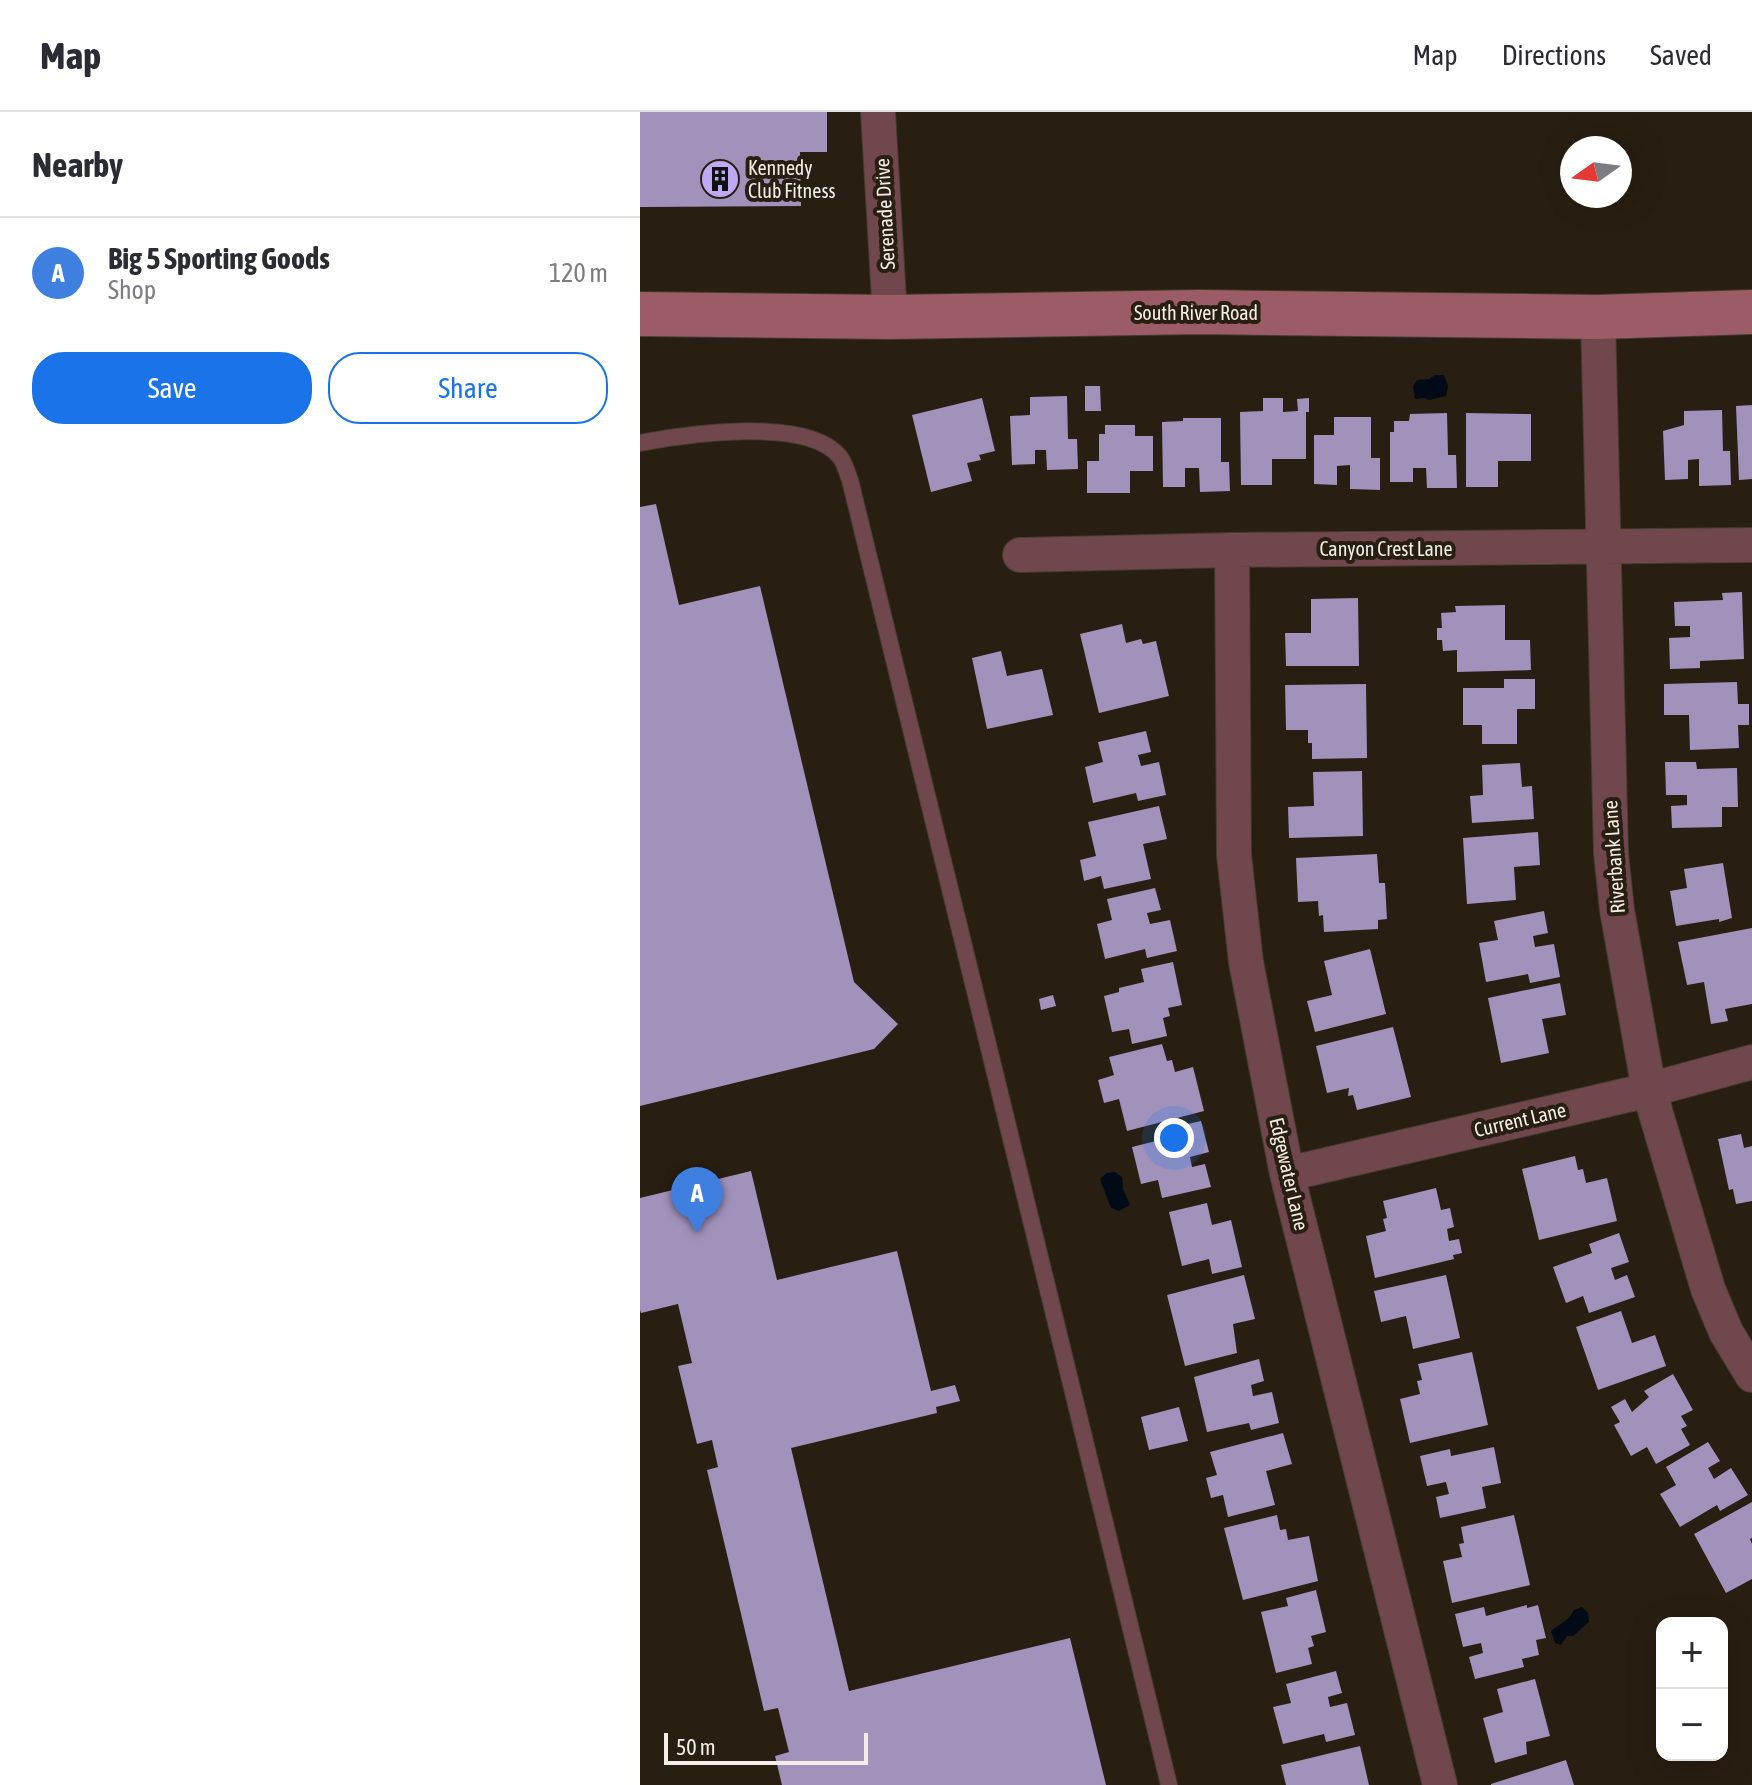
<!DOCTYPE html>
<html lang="en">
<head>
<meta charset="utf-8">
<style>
	body { margin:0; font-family:"Asap Condensed",sans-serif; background:#f2f2f3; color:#2b2b33 }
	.controls { position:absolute; right:24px; bottom:24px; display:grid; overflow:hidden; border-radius:16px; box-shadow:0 8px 32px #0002 }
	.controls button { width:72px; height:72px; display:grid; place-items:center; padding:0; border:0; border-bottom:2px solid #e1e1e2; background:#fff; color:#2b2b33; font:40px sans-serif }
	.compass { position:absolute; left:920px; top:24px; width:72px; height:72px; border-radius:50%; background:#fff; box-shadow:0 8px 32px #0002; rotate:256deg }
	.scale { position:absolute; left:24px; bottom:20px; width:204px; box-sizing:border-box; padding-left:8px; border:4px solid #f4ede5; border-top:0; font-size:22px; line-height:28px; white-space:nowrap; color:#f4ede5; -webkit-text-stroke:6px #281e11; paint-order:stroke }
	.you { position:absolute; left:534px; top:1026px; width:28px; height:28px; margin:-20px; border:6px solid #fff; border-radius:50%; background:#1a73e8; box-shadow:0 0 0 12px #1a73e833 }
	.badge { display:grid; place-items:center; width:52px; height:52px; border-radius:50%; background:#1a73e8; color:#fff; font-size:26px; font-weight:700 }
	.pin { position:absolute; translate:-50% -66px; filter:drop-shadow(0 2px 4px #0008) }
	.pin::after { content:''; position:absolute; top:42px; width:28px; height:24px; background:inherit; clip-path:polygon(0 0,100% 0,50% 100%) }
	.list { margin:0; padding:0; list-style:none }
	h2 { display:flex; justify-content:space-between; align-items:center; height:104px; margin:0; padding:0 32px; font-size:34px }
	h2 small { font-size:26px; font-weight:400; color:#7c7c81 }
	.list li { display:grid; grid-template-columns:52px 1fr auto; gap:24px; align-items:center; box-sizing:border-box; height:112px; padding:0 32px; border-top:2px solid #e1e1e2 }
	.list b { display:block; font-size:30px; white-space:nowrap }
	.list p { margin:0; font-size:26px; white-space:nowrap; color:#7c7c81 }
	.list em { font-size:26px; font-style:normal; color:#7c7c81 }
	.actions { display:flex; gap:16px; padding:24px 32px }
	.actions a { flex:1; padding:18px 0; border:2px solid #1a73e8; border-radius:32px; text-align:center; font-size:28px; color:#1a73e8 }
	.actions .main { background:#1a73e8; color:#fff }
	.map { position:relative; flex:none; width:1112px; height:1673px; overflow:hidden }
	header { display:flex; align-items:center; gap:48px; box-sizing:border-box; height:112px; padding:0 40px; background:#fff; border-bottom:2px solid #e1e1e2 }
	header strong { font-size:38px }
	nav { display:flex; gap:44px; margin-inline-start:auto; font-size:28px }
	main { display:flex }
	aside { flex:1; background:#fff }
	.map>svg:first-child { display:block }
</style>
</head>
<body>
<header>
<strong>Map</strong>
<nav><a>Map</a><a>Directions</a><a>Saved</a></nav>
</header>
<main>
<aside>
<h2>Nearby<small></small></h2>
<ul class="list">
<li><span class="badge" style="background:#3f7fe0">A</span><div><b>Big 5 Sporting Goods</b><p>Shop</p></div><em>120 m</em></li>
</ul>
<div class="actions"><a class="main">Save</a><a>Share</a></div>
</aside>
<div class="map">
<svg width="1112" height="1673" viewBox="0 0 1112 1673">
	<rect width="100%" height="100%" fill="#281e11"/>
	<!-- water -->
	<path fill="#000b17" d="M795,263H804L808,274L806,284L789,288L785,286L775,287L773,274L777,268L789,267Z
		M475,1060L482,1065L483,1077L490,1093L479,1099L471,1096L460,1067L467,1061Z
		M942,1495L948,1501L949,1510L933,1524H927L921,1533L915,1531L911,1519L929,1506L934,1498Z"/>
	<!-- building -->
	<path fill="#a192bc" d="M0,0H187V40H160L161,94L0,95Z
		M445,274H460L461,299H445Z
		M427,284L428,327H437L438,357L407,358L406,338H395V352L372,353L370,304L390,303V285Z
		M342,286L355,339L339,343L341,348L327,351L332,369L291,380L272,303Z
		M623,286H643V300L658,299L657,287L669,286V300H666V347H632V373H601L600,300L623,299Z
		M1112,293V367L1099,368L1096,294Z
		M1082,298L1083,339H1090L1091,373L1059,374V347L1048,348V367L1025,368L1023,319L1044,313V299Z
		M807,301L808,343H816L817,376H787L786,356H773V370H750V320H754V309H769L770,302Z
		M826,301L891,302V349H858V375H826Z
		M694,305H731V346H740V378L710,377V353L697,354V373L674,372V323H694Z
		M543,306H581V350H589L590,379L560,380L559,356H545V375H523L522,310L543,309Z
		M465,313H495V324H513V359H490V381H447V349H459V322H465Z
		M16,392L39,493L120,474L214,870L258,912L234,937L0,994V395Z
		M1102,480L1104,547L1060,549V556L1030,557L1029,526L1050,525V514H1035L1034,490L1083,488L1082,481Z
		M718,486L719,554H646L645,521H671V487Z
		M865,493V528H890L891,558L817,560V538L803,539L802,528H797V516H802L801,501L816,500L815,494Z
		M482,512L486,531L501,527L503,532L516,529L529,584L459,601L440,522Z
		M361,539L367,564L402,557L413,603L347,617L332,546Z
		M864,567H895V597H877V632H842V613H823V576H864Z
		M1097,570L1098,592H1109V613H1098L1099,636L1050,638L1049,603H1024V572Z
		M726,572L727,646L672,647V631H668V618H646L645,573Z
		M506,619L511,640L498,643L501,654L519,650L526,683L498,689L496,681L453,691L445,655L463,650L458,630Z
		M1025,650H1056L1057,657L1097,656L1098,695H1082V715L1032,716L1031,694L1047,693V683H1026Z
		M880,651L882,675L892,674L894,707L832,711L830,684L843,683L842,653Z
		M722,659L723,724L649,726L648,695L674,694L673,660Z
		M519,694L527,727L503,732L511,767L464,777L461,764L444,769L440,748L456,744L448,710Z
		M898,720L900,753L874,755L876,788L827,792L823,726Z
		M737,742L739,771H745L747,807L738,808V817L684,820L683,803L679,804L678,789L658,790L656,746Z
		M1083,751L1092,806L1079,810V807L1036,814L1030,779L1047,776L1044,757Z
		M515,776L521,798L507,801L510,812L530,808L537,839L507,846L505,837L465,847L457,812L472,808L467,787Z
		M904,799L908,821L893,824L895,835L914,832L920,865L890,871L888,862L846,870L839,831L858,828L854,809Z
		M1112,816V892L1085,897L1088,909L1071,912L1064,870L1047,873L1038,830Z
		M730,837L746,902L675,920L667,889L692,883L684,849Z
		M533,850L542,893L528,896L530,904L523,906L527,924L492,932L489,917L472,920L464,884L479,880V876L504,870L501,857Z
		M920,871L926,903L902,907L909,941L861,951L848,886Z
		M413,883L416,894L401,898L399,887Z
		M753,915L771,985L717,998L713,983L708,984L709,976L687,981L676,934Z
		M522,932L527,949L532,948L535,960L553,955L564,999L487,1019L479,987L464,991L458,968L474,963L469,945Z
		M561,1009L569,1040L550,1045L552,1055L565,1052L571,1075L522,1086L518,1068L501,1072L492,1035L532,1025L530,1016Z
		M1101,1022L1104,1036L1112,1034V1089L1096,1092L1093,1077L1089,1078L1078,1027Z
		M935,1044L938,1058L943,1057L946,1071L967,1066L977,1109L899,1128L882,1057Z
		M111,1059L137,1168L257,1139L291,1279L315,1273L320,1289L296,1295L297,1301L151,1336L209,1579L430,1526L466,1673H142L135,1644L149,1640L138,1596L124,1599L67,1358L78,1355L72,1328L57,1332L38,1254L52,1251L38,1192L1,1201L0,1198V1086Z
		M796,1076L801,1098L810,1096L814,1115L807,1117L809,1129L819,1127L822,1141L813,1143L814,1147L735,1166L726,1124L746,1119L743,1107L747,1106L743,1089Z
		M567,1091L572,1113L591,1108L602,1155L572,1162L569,1147L542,1154L529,1100Z
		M979,1121L989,1150L971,1156L975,1168L987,1163L995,1185L949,1201L943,1184L926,1191L913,1155L952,1141L949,1132Z
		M604,1163L615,1207L593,1212L597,1241L545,1254L527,1183Z
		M806,1163L820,1226L773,1237L766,1204L741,1210L734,1179Z
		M981,1199L992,1231L1015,1223L1026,1254L958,1278L936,1215Z
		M832,1240L848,1313L770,1331L760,1287L780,1282L777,1269L782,1268L778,1252Z
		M619,1247L624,1269L611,1273L613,1284L632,1280L639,1311L611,1318L609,1311L567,1320L554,1265Z
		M1033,1262L1053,1298L1041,1304L1047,1314L1041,1317L1050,1333L1016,1352L1007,1335L991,1344L974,1313L980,1310L971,1295L985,1287L992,1300L1009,1285L1004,1279Z
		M539,1295L548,1329L509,1338L501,1305Z
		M643,1321L652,1352L626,1359L635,1393L588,1405L583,1383L571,1386L566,1366L577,1363L570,1340Z
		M1068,1330L1080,1349L1068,1356L1074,1367L1091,1356L1108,1383L1080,1399L1077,1393L1040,1415L1020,1382L1036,1373L1026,1355Z
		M854,1335L861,1371L842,1375L846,1396L800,1406L796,1385L809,1382L806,1370L787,1374L780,1344L810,1337L811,1344Z
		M1112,1390V1426L1110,1427L1112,1432V1467L1086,1481L1054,1422Z
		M637,1403L640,1418L646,1417L648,1428L669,1424L678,1469L603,1488L584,1416Z
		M874,1403L890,1473L812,1491L803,1449L822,1445L819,1432L824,1431L821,1415Z
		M676,1478L686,1520L671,1524L674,1534L668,1536L672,1552L636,1561L621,1500L648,1494L646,1486Z
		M887,1493V1496L898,1493L906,1526L896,1528L899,1543L882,1547L884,1555L835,1567L829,1545L843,1541L841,1531L823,1535L815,1502L844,1495L846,1504Z
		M696,1559L702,1581L688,1585L690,1595L707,1591L715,1623L686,1630L684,1622L643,1632L633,1595L651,1591L646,1572Z
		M895,1567L910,1624L886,1630L887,1642L855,1651L843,1606L863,1600L857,1577Z
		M720,1634L729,1673H646L641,1653Z
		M926,1648L934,1673H851V1672Z"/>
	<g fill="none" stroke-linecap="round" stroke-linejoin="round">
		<!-- lane casing -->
		<g stroke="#453b2f" stroke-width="18">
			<path id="lane" d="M0,331C46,322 168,304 200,345C205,351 207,361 210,368L529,1673"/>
		</g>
		<!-- street casing -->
		<g stroke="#453b2f" stroke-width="36">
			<path id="street" d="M238,0L250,205
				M958,205L971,741L977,798L1009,978L1068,1177L1086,1220L1112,1263
				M592,438L594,743L606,850L647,1062L800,1673
				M380,443L592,438L1112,433
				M647,1062L1009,978L1112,950"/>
		</g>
		<!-- secondary casing -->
		<g stroke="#453b2f" stroke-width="46">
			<path id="secondary" d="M0,202L250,205L560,200L958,205L1112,200"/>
		</g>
		<!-- lane -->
		<use href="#lane" stroke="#6f474c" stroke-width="16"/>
		<!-- street -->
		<use href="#street" stroke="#6f474c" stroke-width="34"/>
		<!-- secondary -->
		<use href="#secondary" stroke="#9b5c65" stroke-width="44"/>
	</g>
	<!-- icons -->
	<defs>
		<g id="building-disc" transform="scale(2)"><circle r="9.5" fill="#bda9f5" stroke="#281e11"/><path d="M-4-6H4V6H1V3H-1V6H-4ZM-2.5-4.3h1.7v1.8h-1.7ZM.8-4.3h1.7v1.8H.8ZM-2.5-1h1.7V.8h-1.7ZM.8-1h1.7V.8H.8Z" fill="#111"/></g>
	</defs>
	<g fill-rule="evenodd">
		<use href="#building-disc" x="80" y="67"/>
	</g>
	<g text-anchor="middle" stroke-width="8" stroke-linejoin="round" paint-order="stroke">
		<!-- poi labels -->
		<g font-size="20" fill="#f4ede5" stroke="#281e11" text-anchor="start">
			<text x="108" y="63">Kennedy<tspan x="108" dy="23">Club Fitness</tspan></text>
		</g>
		<!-- street labels -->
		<g font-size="20" fill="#f4ede5" stroke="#281e11">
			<text transform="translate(245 102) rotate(-93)" y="7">Serenade Drive</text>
			<text x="556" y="208">South River Road</text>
			<text x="746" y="444">Canyon Crest Lane</text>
			<text transform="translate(974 745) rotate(-94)" y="7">Riverbank Lane</text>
			<text transform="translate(880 1008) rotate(-13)" y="7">Current Lane</text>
			<text transform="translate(649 1062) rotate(77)" y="7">Edgewater Lane</text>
		</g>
	</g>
</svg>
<div class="controls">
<button>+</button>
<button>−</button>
</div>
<svg class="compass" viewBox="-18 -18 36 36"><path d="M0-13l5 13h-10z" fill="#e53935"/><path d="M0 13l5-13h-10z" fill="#7c7c81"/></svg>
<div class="scale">50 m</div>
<div class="you"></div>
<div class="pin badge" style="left:57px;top:1121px;background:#3f7fe0">A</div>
</div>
</main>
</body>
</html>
